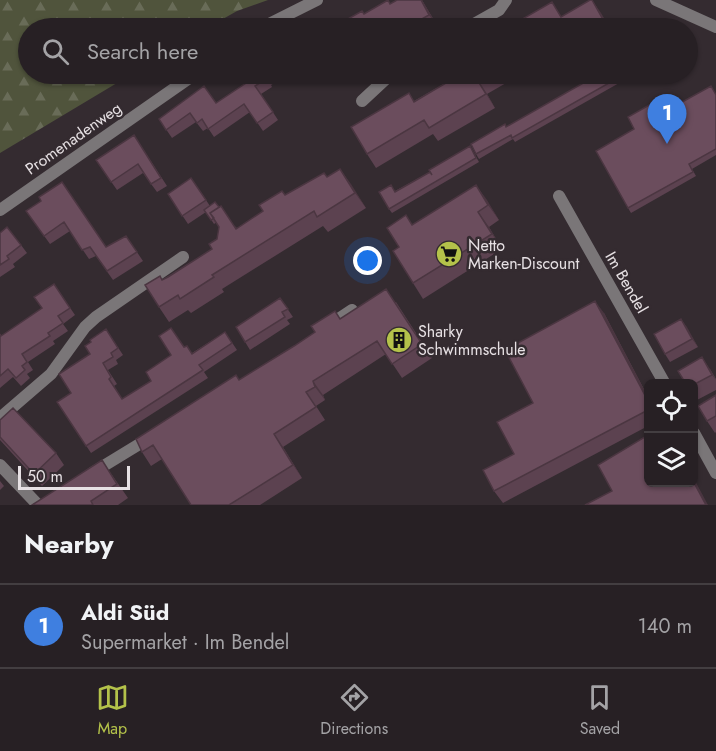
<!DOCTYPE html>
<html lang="en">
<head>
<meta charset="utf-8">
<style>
	body { margin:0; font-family:Jost,sans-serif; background:#332d31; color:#f1f3f6 }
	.controls { position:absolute; right:18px; bottom:18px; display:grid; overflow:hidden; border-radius:9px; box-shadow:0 2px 4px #0004 }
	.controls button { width:54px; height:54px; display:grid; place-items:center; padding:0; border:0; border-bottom:2px solid #433e41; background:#272024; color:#f1f3f6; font:30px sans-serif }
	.scale { position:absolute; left:18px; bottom:15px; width:112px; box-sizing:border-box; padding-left:6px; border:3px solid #e7e1e4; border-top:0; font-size:16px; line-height:21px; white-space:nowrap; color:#e7e1e4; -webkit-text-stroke:4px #342b30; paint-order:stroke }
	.you { position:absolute; left:368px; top:261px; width:21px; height:21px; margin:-15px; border:4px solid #fff; border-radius:50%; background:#1a73e8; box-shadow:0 0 0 9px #1a73e833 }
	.badge { display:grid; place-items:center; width:39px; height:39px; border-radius:50%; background:#b4c24a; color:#fff; font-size:20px; font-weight:700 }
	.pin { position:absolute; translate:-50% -50px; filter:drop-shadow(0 2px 3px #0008) }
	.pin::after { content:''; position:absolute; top:32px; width:21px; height:18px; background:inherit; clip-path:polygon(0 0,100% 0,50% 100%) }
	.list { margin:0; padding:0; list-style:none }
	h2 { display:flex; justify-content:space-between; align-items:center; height:78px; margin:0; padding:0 24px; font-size:26px }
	h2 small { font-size:20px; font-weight:400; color:#a4a3a6 }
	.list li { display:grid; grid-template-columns:39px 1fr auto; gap:18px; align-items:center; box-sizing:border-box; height:84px; padding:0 24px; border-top:2px solid #433e41 }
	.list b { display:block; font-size:22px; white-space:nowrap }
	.list p { margin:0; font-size:20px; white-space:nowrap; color:#a4a3a6 }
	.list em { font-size:20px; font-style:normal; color:#a4a3a6 }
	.icon { flex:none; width:33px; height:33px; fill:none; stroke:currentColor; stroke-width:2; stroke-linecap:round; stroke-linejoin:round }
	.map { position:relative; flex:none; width:716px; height:505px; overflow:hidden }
	.search { position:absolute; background:#272024; box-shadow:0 2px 4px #0004; left:18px; right:18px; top:18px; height:66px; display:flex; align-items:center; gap:15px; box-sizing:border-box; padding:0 21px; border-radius:33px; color:#a4a3a6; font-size:22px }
	.sheet { height:162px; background:#272024 }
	nav { display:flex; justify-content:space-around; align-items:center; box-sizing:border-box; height:84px; border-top:2px solid #433e41; background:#272024; font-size:16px; color:#a4a3a6 }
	nav a { display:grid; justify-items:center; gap:3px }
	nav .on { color:#b4c24a }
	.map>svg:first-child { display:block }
</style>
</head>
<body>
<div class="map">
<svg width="716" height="505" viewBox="0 0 716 505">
	<defs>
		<pattern id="forest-firs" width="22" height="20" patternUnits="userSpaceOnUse" patternTransform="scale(1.5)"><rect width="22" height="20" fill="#50543c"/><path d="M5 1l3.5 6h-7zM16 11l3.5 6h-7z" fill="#696c58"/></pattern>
	</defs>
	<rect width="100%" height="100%" fill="#342b30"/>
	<!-- forest -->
	<path fill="url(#forest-firs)" d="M0,0H268L237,11L207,28H28V74H132L0,153Z"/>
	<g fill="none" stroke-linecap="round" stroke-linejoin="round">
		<!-- minor -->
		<path stroke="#7a7678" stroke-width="12" d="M656,0L716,27
			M261,28L317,0
			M467,28L499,10L506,0
			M362,101L391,74
			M559,196L665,384
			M0,210L195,74
			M328,326L352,310
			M0,418L51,374L85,327L96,317L183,257
			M694,433L716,473
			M0,465L38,505
			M92,473L151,437"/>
	</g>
	<!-- wall -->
	<path fill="#5c4250" d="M422,0L438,27L435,28H332L365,14Z
		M592,0L610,28H507L562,16Z
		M240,74H290L271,85L272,87L261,94L278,120L263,131L250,112L214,137L208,128L203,131L196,122L172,138L159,119L216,103L246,83Z
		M461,74H522L487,94L495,108L438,141L433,134L376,168L367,154L409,93L414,101Z
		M599,74H635L515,142L513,139L479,159L476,154L506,127Z
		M716,94V155L692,169L696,176L631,213L628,208L634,129L651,104L658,116Z
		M134,135L167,186L157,192L143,173L117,190L96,160Z
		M470,146L479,162L392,213L389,209L395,191L430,172Z
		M340,169L366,208L328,232L323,226L222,289L224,292L191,313L188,310L169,322L159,307L162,280L212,249L217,239L219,227L217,222L214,224L206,212L188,224L168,194L191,178L210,206L237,228L263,211L285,195L328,177Z
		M476,185L499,220L489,227L502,249L423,299L413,283L399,247L413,225Z
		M41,201L106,247L126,236L143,261L113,280L96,256L89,259L70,231L50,244L26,211Z
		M0,233L21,245L27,253L13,264L15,267L0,277Z
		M54,284L75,315L63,324L68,331L53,341L55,344L28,362L33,370L27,374L30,378L21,386L13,377L0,388V334L2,336L42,308Z
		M280,298L293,317L287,320L290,324L250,350L236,327Z
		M396,302L432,358L402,378L386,354L323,395L325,400L316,406L325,420L283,447L302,478L260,505H191L162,459L151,466L142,452L239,380L340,319Z
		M604,313L648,397V426L503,503L494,491L514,454L533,403Z
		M681,319L698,347L670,362L665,354Z
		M106,329L123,355L116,360L118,364L108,370L117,384L114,386L122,399L151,381L184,347L192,353L225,332L237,350L204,372L208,378L91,453L57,402L71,393L90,354L91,342Z
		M710,369L716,379V390L697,400L693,396V384Z
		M716,395V432L715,433L707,421Z
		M0,420L56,453L64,465L42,486L0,440Z
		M112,475L128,498L118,505H32Z
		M0,481L4,486L0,490Z"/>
	<!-- shaded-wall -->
	<path fill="#4b3641" d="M421,0H422L438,27L429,15Z
		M592,0L601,13L610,28H609Z
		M478,81L487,94L495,108L486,94Z
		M340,169L351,184L366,208L355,193Z
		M476,185L487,200L499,220L488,205Z
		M478,212L489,227L502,249L492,234Z
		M595,301L604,313L648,397V401Z
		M681,319L687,327L698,347L692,339Z
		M702,357L710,369L716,380L712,375Z
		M313,381L323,395L325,400L315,387Z
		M274,434L283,447L302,478L293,465Z
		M693,477L708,505H706L693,481Z"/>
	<!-- building -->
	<path fill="#6b4d5d" stroke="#4b3641" stroke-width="1.5" d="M388,0L390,4L397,0H421L429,15L406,28H405L403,25L397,28H332L362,11L364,14Z
		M590,0H592L606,25L600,28H568L567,27L565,28H507L552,2L561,17Z
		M240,74H270L265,77L266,79L255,86L273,112L257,123L244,104L208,129L202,119L197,123L190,113L166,130L159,119L204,86L216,103L246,83Z
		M461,74H490L478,81L486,94L429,128L424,120L367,154L351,127L409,93L414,102Z
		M599,74H625L512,138L511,135L476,154L471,144L505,124L506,127Z
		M711,86L716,95V149L689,164L693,172L628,208L596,151L634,129L628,117L651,104L657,116Z
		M134,135L161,178L151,184L138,164L111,182L96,160Z
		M470,146L476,158L389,209L379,192L391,185L395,192L430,172L432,175L429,170Z
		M340,169L355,193L317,217L314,211L212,275L214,277L180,299L178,295L159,307L145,285L160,276L162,280L168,277L212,249L209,244L217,239L219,227L210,213L221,206L236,229L263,211L259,205L282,191L285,195L324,173L327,177Z
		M191,178L206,200L182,216L168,194Z
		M62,182L106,247L126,236L137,252L107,271L90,247L82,250L64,222L44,236L26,211L41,201L39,197Z
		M476,185L488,205L478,212L492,234L413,283L393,251L399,247L387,228L406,215L412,225Z
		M215,202L219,207L210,213L214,218L211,220L204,210Z
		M7,227L21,245L7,256L9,259L0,265V233Z
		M54,284L70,308L58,316L63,323L48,333L50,336L22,354L27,362L22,366L25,370L16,378L8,369L0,376V334L1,336L42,308L34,297Z
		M386,289L422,344L392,364L377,341L313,381L315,387L306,392L316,407L274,434L293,465L229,505H191L153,445L142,452L136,439L236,375L239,380L294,346L315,332L311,326L335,311L340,319Z
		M280,298L288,309L282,312L285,317L245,342L236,327Z
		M595,301L648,401V410L494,491L483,470L514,454L497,422L533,403L505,350Z
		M681,319L692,339L665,354L654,334Z
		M171,328L184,347L187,346L192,354L225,332L232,343L199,365L203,370L86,446L57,402L71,393L59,374L90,354L85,346L91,342L90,340L106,329L118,348L111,353L113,357L103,363L111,377L109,379L122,399L151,381L146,372L171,355L159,336Z
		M702,357L712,375L693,385V384H686L678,371Z
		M716,395V416L707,421L698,406Z
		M13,408L56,453L34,474L0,437V420Z
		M648,435V483H693V481L706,505H585L612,491L598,465Z
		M102,460L117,484L91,501L93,505H32Z"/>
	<!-- icons -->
	<defs>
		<g id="supermarket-disc" transform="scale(1.35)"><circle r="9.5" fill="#b4c24a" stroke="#342b30"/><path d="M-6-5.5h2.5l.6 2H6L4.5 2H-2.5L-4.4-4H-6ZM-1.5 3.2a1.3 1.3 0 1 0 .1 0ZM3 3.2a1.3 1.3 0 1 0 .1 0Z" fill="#111"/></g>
		<g id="building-disc" transform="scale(1.35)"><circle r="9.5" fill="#b4c24a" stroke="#342b30"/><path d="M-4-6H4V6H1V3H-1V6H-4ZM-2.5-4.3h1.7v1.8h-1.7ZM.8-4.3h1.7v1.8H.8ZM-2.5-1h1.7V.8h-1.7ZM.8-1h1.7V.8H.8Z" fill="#111"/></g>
	</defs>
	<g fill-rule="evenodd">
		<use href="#supermarket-disc" x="449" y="254"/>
		<use href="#building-disc" x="399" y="340"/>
	</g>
	<g text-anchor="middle" stroke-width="5" stroke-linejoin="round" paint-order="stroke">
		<!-- street labels -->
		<g font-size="16" fill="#e7e1e4" stroke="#342b30">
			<text transform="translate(73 138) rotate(-35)" y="6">Promenadenweg</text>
			<text transform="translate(627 282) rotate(60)" y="6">Im Bendel</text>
		</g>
		<!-- poi labels -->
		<g font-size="16" fill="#e7e1e4" stroke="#342b30" text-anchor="start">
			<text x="468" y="251">Netto<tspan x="468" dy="18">Marken-Discount</tspan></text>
			<text x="418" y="337">Sharky<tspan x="418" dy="18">Schwimmschule</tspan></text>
		</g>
	</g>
</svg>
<div class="controls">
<button><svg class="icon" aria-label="locate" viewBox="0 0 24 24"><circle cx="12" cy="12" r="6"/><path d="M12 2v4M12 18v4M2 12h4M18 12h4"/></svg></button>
<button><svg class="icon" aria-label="layers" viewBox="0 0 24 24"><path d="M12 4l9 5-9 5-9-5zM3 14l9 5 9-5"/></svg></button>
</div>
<div class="scale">50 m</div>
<div class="you"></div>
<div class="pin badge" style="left:667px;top:144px;background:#3f7fe0">1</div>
<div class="search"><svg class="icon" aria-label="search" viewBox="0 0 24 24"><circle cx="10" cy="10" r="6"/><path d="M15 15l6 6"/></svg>Search here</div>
</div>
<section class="sheet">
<h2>Nearby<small></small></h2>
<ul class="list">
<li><span class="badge" style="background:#3f7fe0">1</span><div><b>Aldi Süd</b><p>Supermarket · Im Bendel</p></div><em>140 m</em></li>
</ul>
</section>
<nav>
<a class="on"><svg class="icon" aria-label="map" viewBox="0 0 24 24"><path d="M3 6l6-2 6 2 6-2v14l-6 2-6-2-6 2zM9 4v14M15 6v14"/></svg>Map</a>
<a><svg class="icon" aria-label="directions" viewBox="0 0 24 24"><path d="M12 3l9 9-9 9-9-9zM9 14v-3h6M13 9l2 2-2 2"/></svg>Directions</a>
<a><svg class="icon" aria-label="saved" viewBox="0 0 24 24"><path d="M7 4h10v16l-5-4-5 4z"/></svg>Saved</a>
</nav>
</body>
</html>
